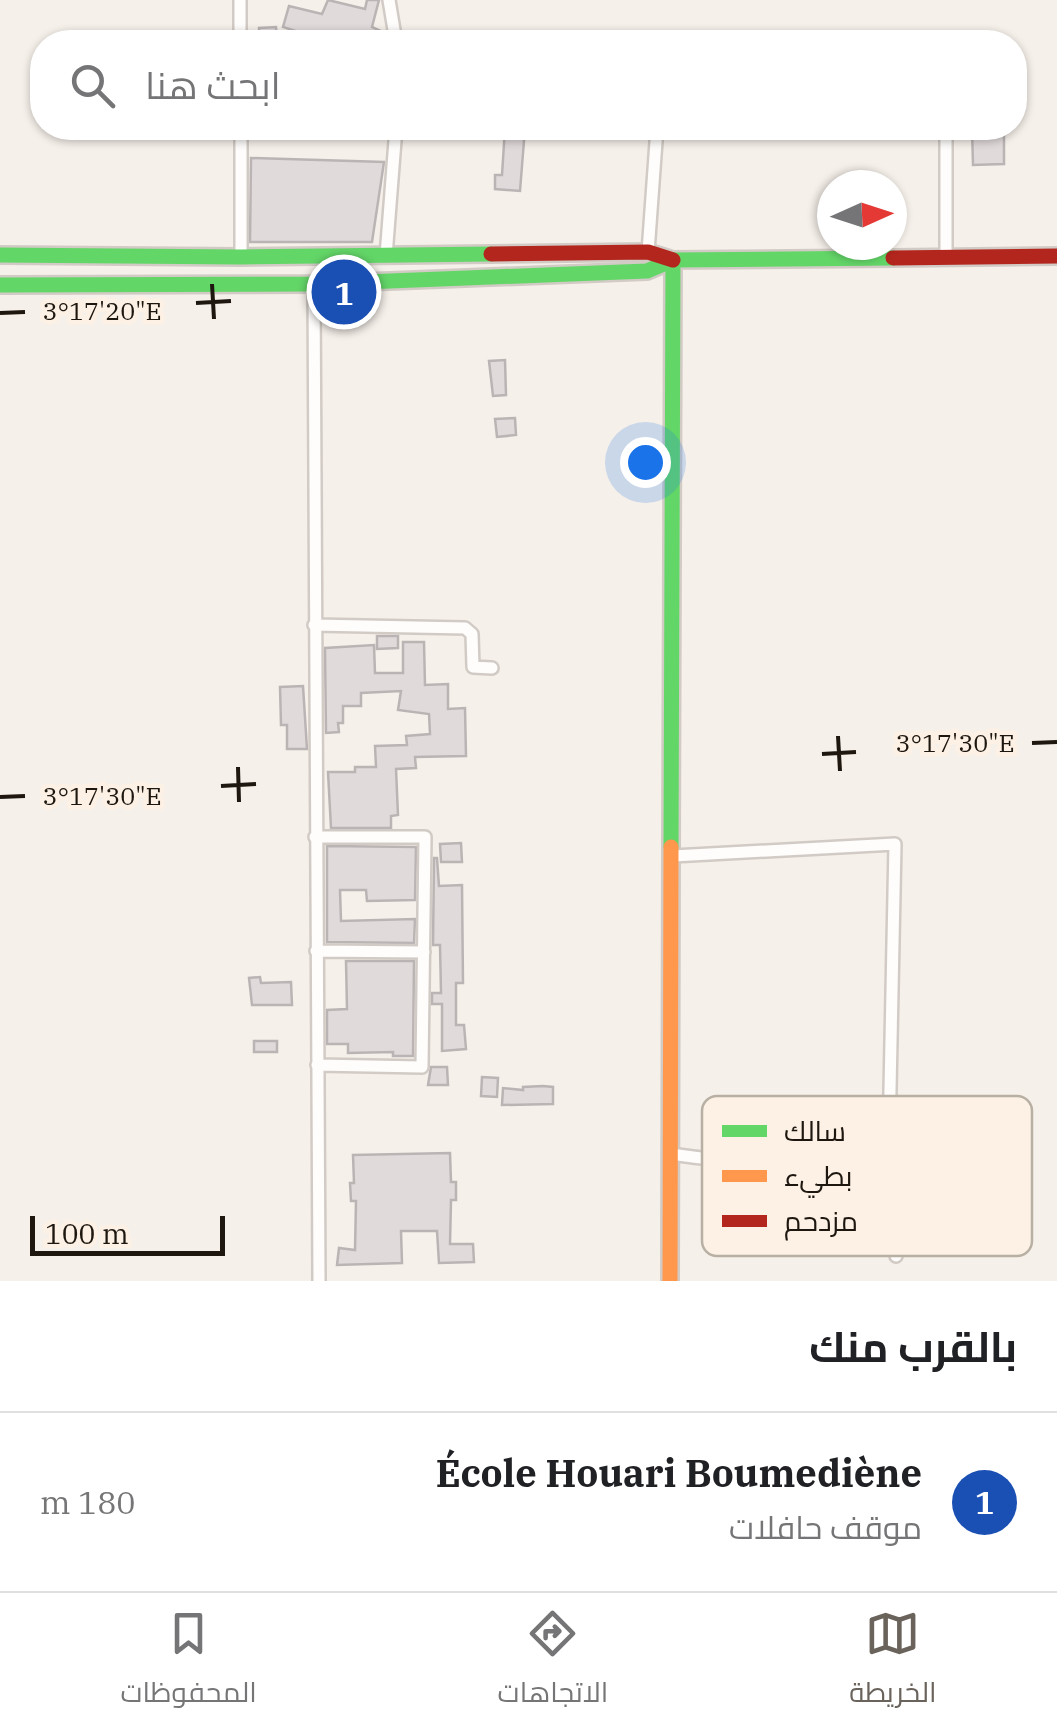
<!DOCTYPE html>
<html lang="ar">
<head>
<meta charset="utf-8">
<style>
	body { margin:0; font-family:"IBM Plex Serif",Cairo,serif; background:#f2f2f2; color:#202124; direction:rtl }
	.compass { position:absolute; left:817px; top:170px; width:90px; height:90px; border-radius:50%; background:#fff; box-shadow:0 2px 8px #0004; rotate:87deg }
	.scale { position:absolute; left:30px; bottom:25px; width:195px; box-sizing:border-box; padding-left:10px; border:5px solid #1e1710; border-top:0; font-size:28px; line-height:35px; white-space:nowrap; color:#1e1710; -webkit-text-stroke:8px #fcf1e4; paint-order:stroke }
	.you { position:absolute; left:645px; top:462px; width:35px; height:35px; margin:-25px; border:8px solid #fff; border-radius:50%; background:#1a73e8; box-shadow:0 0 0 15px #1a73e833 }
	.badge { display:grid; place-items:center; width:65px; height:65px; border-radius:50%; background:#6a635c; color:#fff; font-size:32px; font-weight:700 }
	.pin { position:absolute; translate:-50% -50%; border:5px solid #fff; box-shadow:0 2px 10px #0006 }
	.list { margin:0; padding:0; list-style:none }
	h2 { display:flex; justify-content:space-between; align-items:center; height:130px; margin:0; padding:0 40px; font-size:42px }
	h2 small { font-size:32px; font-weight:400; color:#757577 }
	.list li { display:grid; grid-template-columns:65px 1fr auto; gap:30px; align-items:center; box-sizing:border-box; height:180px; padding:0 40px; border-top:2px solid #e0e0e0 }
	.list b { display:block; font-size:38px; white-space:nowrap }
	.list p { margin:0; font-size:32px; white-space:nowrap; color:#757577 }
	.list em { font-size:32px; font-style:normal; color:#757577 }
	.icon { flex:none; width:55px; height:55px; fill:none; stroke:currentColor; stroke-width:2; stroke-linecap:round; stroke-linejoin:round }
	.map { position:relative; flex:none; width:1057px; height:1281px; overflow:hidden; direction:ltr }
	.search { position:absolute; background:#fff; box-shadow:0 2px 8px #0004; left:30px; right:30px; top:30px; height:110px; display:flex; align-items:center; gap:25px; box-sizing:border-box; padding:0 35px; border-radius:40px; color:#757577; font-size:38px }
	.sheet { height:310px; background:#fff }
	nav { display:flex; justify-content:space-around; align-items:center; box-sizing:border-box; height:140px; border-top:2px solid #e0e0e0; background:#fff; font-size:28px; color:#757577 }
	nav a { display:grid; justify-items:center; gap:5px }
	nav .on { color:#6a635c }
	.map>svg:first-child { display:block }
</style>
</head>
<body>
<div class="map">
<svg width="1057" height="1281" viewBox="0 0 1057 1281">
	<rect width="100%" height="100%" fill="#f6f0ea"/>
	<!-- building -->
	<path fill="#e1dadb" stroke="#bbb4b5" stroke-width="2.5" d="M328,0L365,9L367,0H379L372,27L385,33L384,42H297L299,32L283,27L289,6L322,14Z
		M276,27L277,40L260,42L259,28Z
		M505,128H525L520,191L495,189V175H502Z
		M972,128H1004V164L973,165Z
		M251,158L384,162L372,242H250Z
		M505,360L506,395L493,396L489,361Z
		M515,418L516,435L497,437L495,419Z
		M377,636H398V648L377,649Z
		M403,642H424L425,685L448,684V709L465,708L466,756L415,757L416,768L396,769L398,815L391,816V828H331L328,772H355V767H376L375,746L407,745L406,736L430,734L429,714L398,710L401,691L361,693V706H343V723H338L339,732L326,733L325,648L374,645L375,673H403Z
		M303,686L307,749H287V725H281L280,687Z
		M461,843L462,862H441L440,844Z
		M327,846L416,847L415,900L367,901L366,890H340L341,921L415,919L414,943L327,942Z
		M434,858H437L439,886L462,885L463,983H456V1025H464L466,1049L442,1051V1004H432V993H441L440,945H433Z
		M346,961H414L413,1056H393V1052L348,1053V1044H327V1010L347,1009Z
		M260,977L261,983L291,982L292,1005H252L249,978Z
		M254,1041H277V1052H254Z
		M431,1067H447L448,1085H428Z
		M482,1077L498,1078L497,1097L481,1096Z
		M543,1086L553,1087V1104L502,1105L503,1088L523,1090V1087Z
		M450,1153L451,1182H456V1200H451L450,1244H473L474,1262L439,1263L437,1231H401L402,1263L337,1265L339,1248L355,1250L356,1201H351L350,1183H354L353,1155Z"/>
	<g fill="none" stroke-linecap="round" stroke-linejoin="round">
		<!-- street casing -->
		<g stroke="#d2cbc5" stroke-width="16">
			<path id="street" d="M240,0V42
				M389,0L396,42
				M241,128V257
				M946,128V256
				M648,252L657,128
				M386,256L396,128
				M314,284L319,1281
				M314,625L465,628L472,634L473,667L492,668
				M315,837H425L422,1067L317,1065
				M316,951L424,952
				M889,1139L896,1256
				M671,1154C736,1164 828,1169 889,1139L895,844L673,856"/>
		</g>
		<!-- fast casing -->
		<g stroke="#d2cbc5" stroke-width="20">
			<path id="fast" d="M0,255L241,257L491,254
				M0,285L314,284L647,271L673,260
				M671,847L673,260L893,258"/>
		</g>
		<!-- slow casing -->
		<g stroke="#d2cbc5" stroke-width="20">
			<path id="slow" d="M670,1281L671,847"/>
		</g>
		<!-- jam casing -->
		<g stroke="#d2cbc5" stroke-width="20">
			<path id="jam" d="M491,254L648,252L673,260
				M893,258L1057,256"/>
		</g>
		<!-- street -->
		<use href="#street" stroke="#fefdfc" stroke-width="11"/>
		<!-- fast -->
		<use href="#fast" stroke="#63d668" stroke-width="15"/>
		<!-- slow -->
		<use href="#slow" stroke="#ff974d" stroke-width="15"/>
		<!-- jam -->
		<use href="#jam" stroke="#b3261e" stroke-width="15"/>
	</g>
	<!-- ticks -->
	<path fill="none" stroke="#1e1710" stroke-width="4" d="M212,284L214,319M196,303L231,301M0,313L25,312M838,736L840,771M1032,743L1057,742M822,754L856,752M238,767L239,802M221,786L256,784M0,797L25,796"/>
	<!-- legend -->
	<rect x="702" y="1096" width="330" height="160" rx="15" fill="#fcf1e4" stroke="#b9b0a4" stroke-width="2.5"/>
	<rect x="722" y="1125" width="45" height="12" fill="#63d668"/>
	<rect x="722" y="1170" width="45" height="12" fill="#ff974d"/>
	<rect x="722" y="1215" width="45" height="12" fill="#b3261e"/>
	<g font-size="28" fill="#1e1710">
		<text x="784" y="1141">سالك</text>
		<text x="784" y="1186">بطيء</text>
		<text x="784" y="1231">مزدحم</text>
	</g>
	<g font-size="25" text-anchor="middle" fill="#1e1710" stroke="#fcf1e4" stroke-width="9" stroke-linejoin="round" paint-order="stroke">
		<text x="102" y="320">3°17'20"E</text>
		<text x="955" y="752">3°17'30"E</text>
		<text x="102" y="805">3°17'30"E</text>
	</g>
</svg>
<svg class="compass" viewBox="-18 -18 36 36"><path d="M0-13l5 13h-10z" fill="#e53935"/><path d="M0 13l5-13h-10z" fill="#757577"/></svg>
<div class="scale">100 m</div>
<div class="you"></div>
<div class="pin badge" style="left:344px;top:292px;background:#1a4fb4">1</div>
<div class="search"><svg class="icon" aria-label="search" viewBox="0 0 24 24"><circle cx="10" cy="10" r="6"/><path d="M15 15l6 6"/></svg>ابحث هنا</div>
</div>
<section class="sheet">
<h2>بالقرب منك<small></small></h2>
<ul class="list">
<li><span class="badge" style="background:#1a4fb4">1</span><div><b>École Houari Boumediène</b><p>موقف حافلات</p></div><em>180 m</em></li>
</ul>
</section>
<nav>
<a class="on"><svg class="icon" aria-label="map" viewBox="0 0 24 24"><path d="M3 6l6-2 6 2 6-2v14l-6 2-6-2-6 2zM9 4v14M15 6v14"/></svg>الخريطة</a>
<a><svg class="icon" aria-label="directions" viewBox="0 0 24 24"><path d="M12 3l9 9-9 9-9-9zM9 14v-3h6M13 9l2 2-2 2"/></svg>الاتجاهات</a>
<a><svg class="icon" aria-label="saved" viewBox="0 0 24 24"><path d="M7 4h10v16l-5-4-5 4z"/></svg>المحفوظات</a>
</nav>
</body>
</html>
